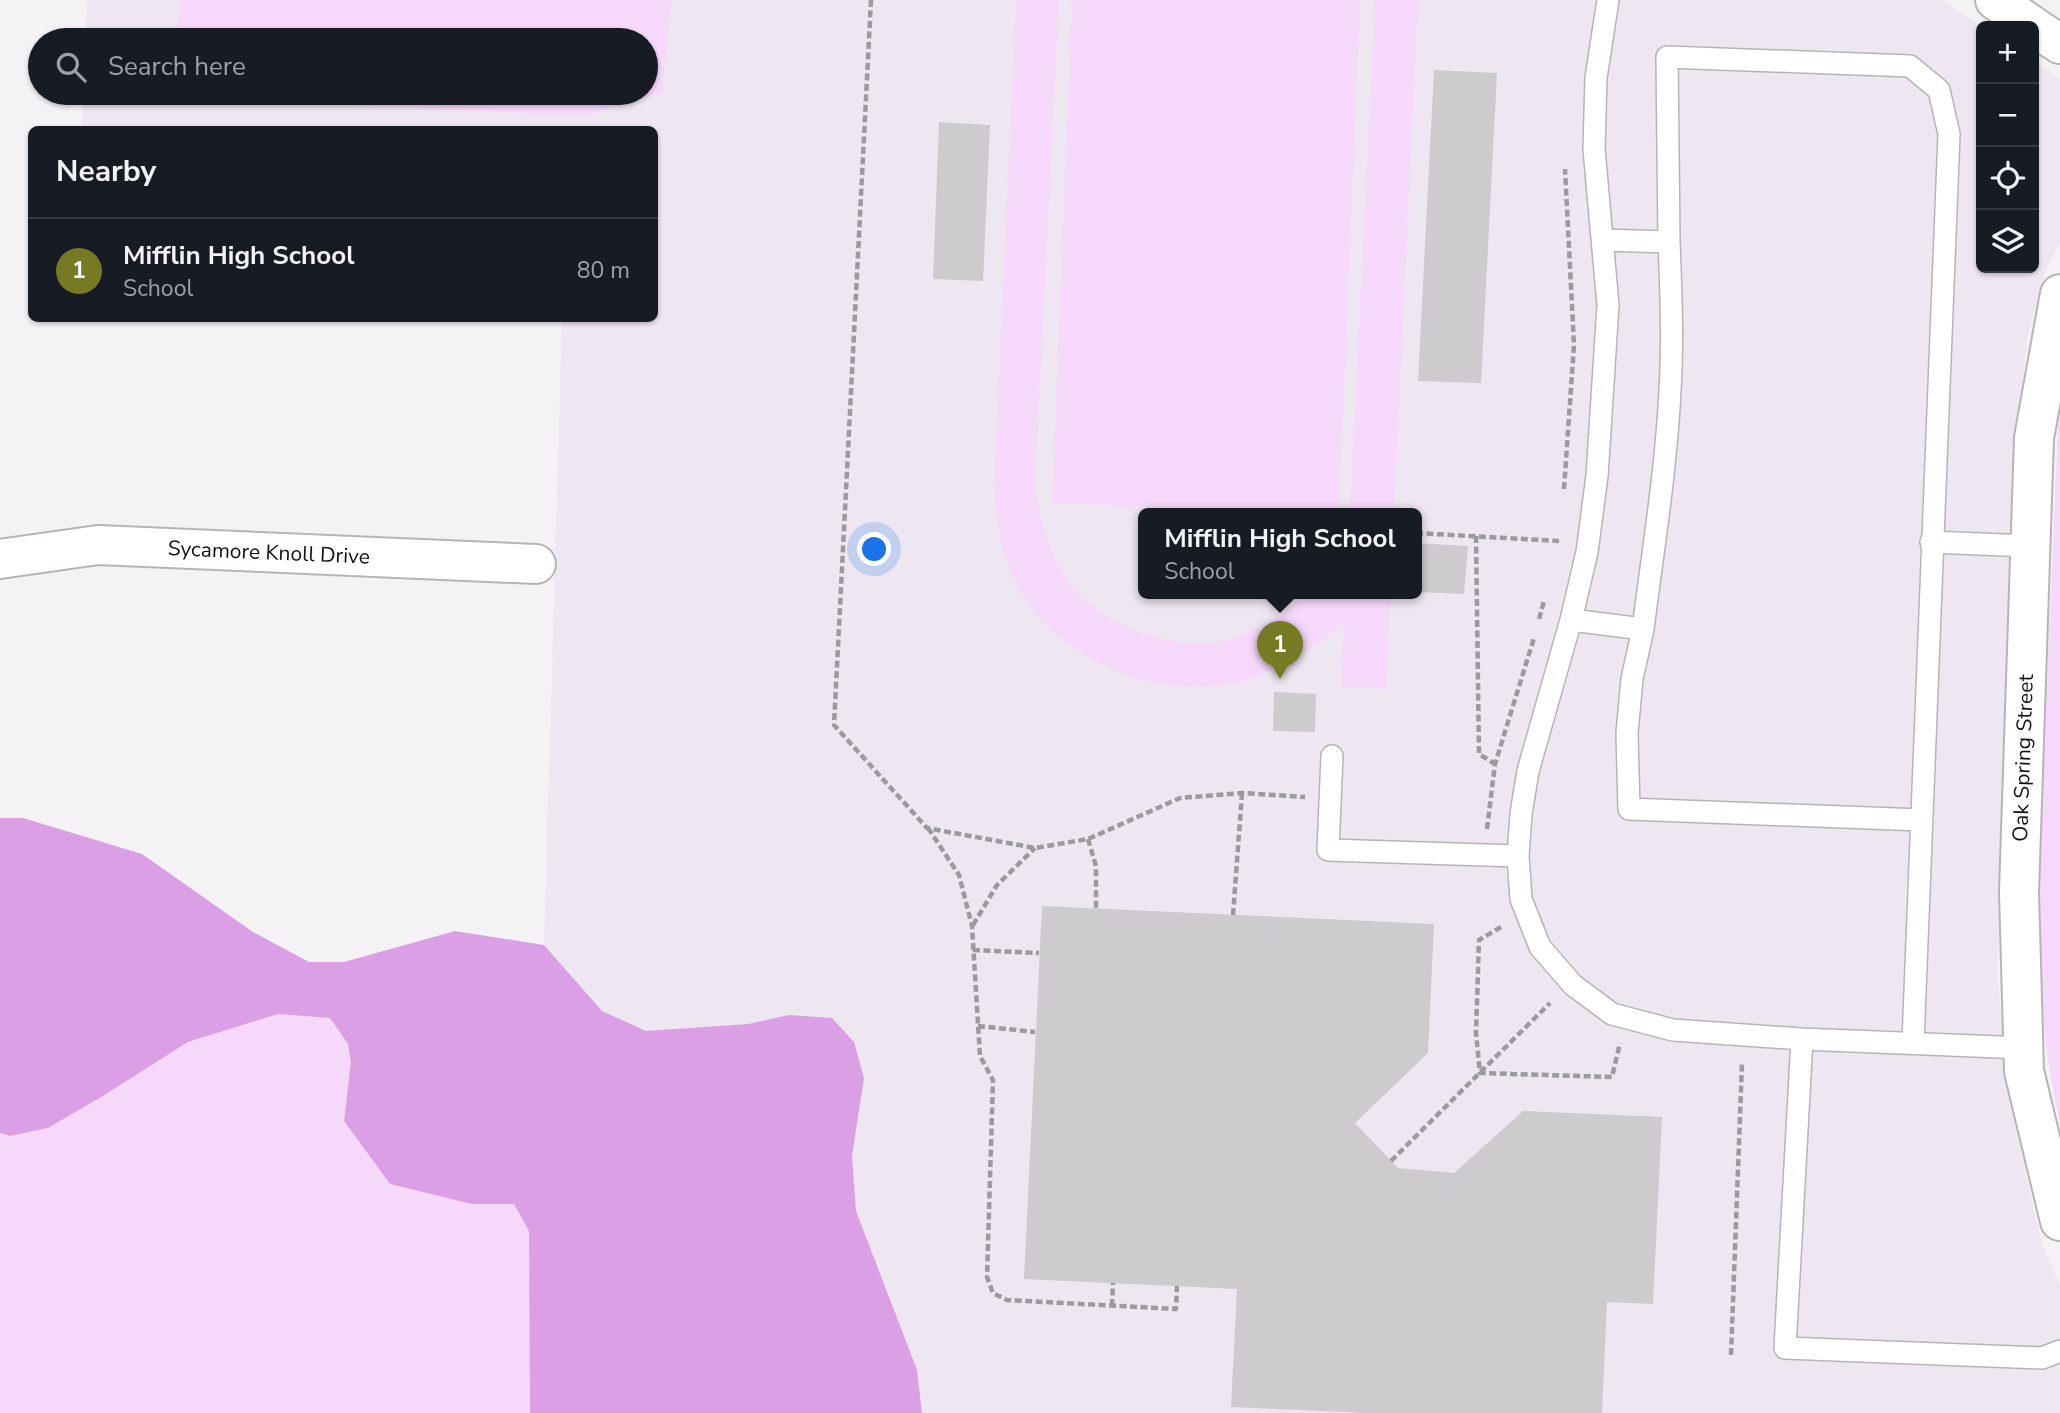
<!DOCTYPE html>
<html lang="en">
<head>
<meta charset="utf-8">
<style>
	body { margin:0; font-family:"Nunito Sans",sans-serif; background:#20242c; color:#f1f3f6 }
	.controls { position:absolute; right:21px; top:21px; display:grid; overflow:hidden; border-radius:10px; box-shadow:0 2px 5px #0004 }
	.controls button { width:63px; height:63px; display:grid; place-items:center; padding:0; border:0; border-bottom:2px solid #363941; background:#171b24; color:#f1f3f6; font:35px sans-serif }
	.you { position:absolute; left:875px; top:550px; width:24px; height:24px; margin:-18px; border:5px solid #fff; border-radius:50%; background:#1a73e8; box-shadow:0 0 0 10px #1a73e833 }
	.badge { display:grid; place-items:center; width:46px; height:46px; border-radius:50%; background:#767a22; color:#fff; font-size:23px; font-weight:700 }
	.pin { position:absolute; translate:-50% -58px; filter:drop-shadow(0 2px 4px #0008) }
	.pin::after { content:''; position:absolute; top:37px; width:24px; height:21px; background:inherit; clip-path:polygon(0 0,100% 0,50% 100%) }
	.popup { position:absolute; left:1138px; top:508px; width:284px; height:91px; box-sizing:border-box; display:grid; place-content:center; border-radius:10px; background:#171b24; filter:drop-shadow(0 2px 5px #0005); font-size:23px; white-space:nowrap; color:#9ea1a6 }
	.popup b { font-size:26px; color:#f1f3f6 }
	.popup::after { content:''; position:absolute; left:50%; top:100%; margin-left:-14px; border:14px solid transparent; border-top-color:#171b24 }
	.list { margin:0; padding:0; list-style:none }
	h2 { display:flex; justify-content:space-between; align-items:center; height:91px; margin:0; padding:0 28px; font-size:30px }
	h2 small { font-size:23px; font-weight:400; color:#9ea1a6 }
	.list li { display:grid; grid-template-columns:46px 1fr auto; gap:21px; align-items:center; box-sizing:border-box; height:105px; padding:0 28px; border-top:2px solid #363941 }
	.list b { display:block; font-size:26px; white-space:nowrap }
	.list p { margin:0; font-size:23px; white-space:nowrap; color:#9ea1a6 }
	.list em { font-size:23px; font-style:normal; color:#9ea1a6 }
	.icon { flex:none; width:38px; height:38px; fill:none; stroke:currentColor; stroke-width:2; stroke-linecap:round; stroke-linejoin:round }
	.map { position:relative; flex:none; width:2060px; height:1413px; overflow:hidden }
	.search { position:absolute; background:#171b24; box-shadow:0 2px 5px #0004; left:28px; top:28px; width:630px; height:77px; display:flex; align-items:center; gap:18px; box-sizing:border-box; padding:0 24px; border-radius:38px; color:#9ea1a6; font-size:26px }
	.panel { position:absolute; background:#171b24; box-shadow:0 2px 5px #0004; left:28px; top:126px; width:630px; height:196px; border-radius:10px }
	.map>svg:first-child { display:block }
</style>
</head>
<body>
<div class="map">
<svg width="2060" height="1413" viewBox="0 0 2060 1413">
	<rect width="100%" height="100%" fill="#f5f2f5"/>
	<!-- built -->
	<path fill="#eee6f0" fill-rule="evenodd" d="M87,0H1942L1981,26V268H2034V61L2060,79V242L2047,268L2028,334L2019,413L1997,971L2009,1098L2041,1241L2060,1286V1413H922L917,1370L856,1211L852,1156L864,1078L789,1015L748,1024L646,1031L602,1011L544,945L562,319L654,318V130L82,129L84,93H646V40H85ZM1144,513H1416V593H1144Z"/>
	<!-- green -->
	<path fill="#f6d8fb" d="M180,0H672L662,92L586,116L177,97V93H646V40H178Z
		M1016,0H1059L1035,483C1039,516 1046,545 1063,574C1093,623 1162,648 1217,642C1240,639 1262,627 1281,615C1289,609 1297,600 1306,595C1314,590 1377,593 1391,593L1386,689L1341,687L1344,622C1313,649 1275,674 1233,683C1162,697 1084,670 1036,614C1007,580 995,530 994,485Z
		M1072,0H1360L1339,513L1052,503Z
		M1375,0H1418L1394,513H1350Z
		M2060,377V1127L2047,1055L2036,946Z
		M278,1014L330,1018L348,1044L352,1062L344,1121L472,1204H514L529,1231L530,1413H0V1133L10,1136L48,1128L103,1096L188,1042Z"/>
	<!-- forest -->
	<path fill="#da9fe4" d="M0,818H23L142,854L253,932L309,962H344L455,931L544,945L602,1011L646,1031L748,1024L789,1015L832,1018L854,1042L864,1078L852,1156L856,1211L917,1370L922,1413H530L529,1231L514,1204H472L390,1184L344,1121L351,1062L348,1044L330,1018L278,1014L188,1042L103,1096L48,1128L10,1136L0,1133Z"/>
	<!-- building -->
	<path fill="#cecbcf" d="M1434,70L1497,73L1481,383L1418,381Z
		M939,122L990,125L983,281L933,279Z
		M1416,543L1468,546L1464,594L1416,592Z
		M1274,692L1316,694L1315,732L1273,731Z
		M1042,906L1434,924L1428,1053L1355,1123L1398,1168L1454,1173L1523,1111L1662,1117L1653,1304L1607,1302L1602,1413H1365L1231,1407L1237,1289L1024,1279Z"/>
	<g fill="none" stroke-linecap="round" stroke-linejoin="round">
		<!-- service casing -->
		<g stroke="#b7b4b7" stroke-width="24">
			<path id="service" d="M1608,0L1596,78L1594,149L1608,305L1597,476L1587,552L1571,620L1528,771L1521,814L1518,856L1521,899L1540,947L1573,985L1612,1014L1673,1030L1802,1039L2024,1048
				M1602,240L1669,242L1667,57L1910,66L1939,90L1949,134L1913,1042
				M1931,542L2029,546
				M1571,620L1643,629C1653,550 1666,471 1670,391C1673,341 1671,291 1669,242
				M1643,629L1632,679L1627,733L1629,809L1921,820
				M1332,756L1328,850L1518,856
				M1802,1039L1785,1348L2042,1358L2060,1351"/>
		</g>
		<!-- minor casing -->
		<g stroke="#b7b4b7" stroke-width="42">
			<g id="minor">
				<path d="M1995,0L2033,26"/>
				<path d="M2034,27L2060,44"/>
				<path d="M2060,294L2034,438L2019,892L2024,1071L2060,1221"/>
				<path id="s1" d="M0,559L98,545L536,564"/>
			</g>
		</g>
		<!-- path -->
		<path stroke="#9c9a9c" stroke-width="4.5" stroke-dasharray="7 3.5" stroke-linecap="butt" d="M871,0L834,725L927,828L1035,848L1088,839L1180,798L1242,793L1305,797
			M1564,489L1574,345L1565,169
			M1416,533L1559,541
			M1476,536L1479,754L1495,764
			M1539,619L1544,601
			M928,828L959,875L972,926L980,1056L993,1080L987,1277L993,1293L1007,1300L1176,1309L1177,1286
			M1487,829L1495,764L1534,638
			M1088,839L1096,866V908
			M1233,915L1242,793
			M973,925L997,885L1035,848
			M1501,927L1479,940L1476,1033L1480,1073L1612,1077L1620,1043
			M973,950L1039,953
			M978,1026L1035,1032
			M1391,1161L1550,1003
			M1112,1306L1113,1283
			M1731,1355L1742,1063"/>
		<!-- service -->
		<use href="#service" stroke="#fff" stroke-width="21"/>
		<!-- minor -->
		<use href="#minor" stroke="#fff" stroke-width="38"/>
	</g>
	<g text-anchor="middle" stroke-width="7" stroke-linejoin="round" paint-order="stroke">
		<!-- street labels -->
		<g font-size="21" fill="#141314" stroke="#fff">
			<text dy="7" stroke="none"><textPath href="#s1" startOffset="270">Sycamore Knoll Drive</textPath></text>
			<text transform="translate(2023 758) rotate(-88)" y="7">Oak Spring Street</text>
		</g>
	</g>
</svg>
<div class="controls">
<button>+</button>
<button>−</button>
<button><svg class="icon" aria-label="locate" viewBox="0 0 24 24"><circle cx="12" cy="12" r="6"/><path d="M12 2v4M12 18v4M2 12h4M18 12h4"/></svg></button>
<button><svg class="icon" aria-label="layers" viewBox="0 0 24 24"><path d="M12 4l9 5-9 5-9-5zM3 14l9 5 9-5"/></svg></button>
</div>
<div class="you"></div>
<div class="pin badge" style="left:1280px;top:679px">1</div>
<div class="popup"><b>Mifflin High School</b>School</div>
<div class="search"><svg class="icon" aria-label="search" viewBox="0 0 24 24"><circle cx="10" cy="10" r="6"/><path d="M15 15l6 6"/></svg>Search here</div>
<section class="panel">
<h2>Nearby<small></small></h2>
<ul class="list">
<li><span class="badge">1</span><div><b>Mifflin High School</b><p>School</p></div><em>80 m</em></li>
</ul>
</section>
</div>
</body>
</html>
